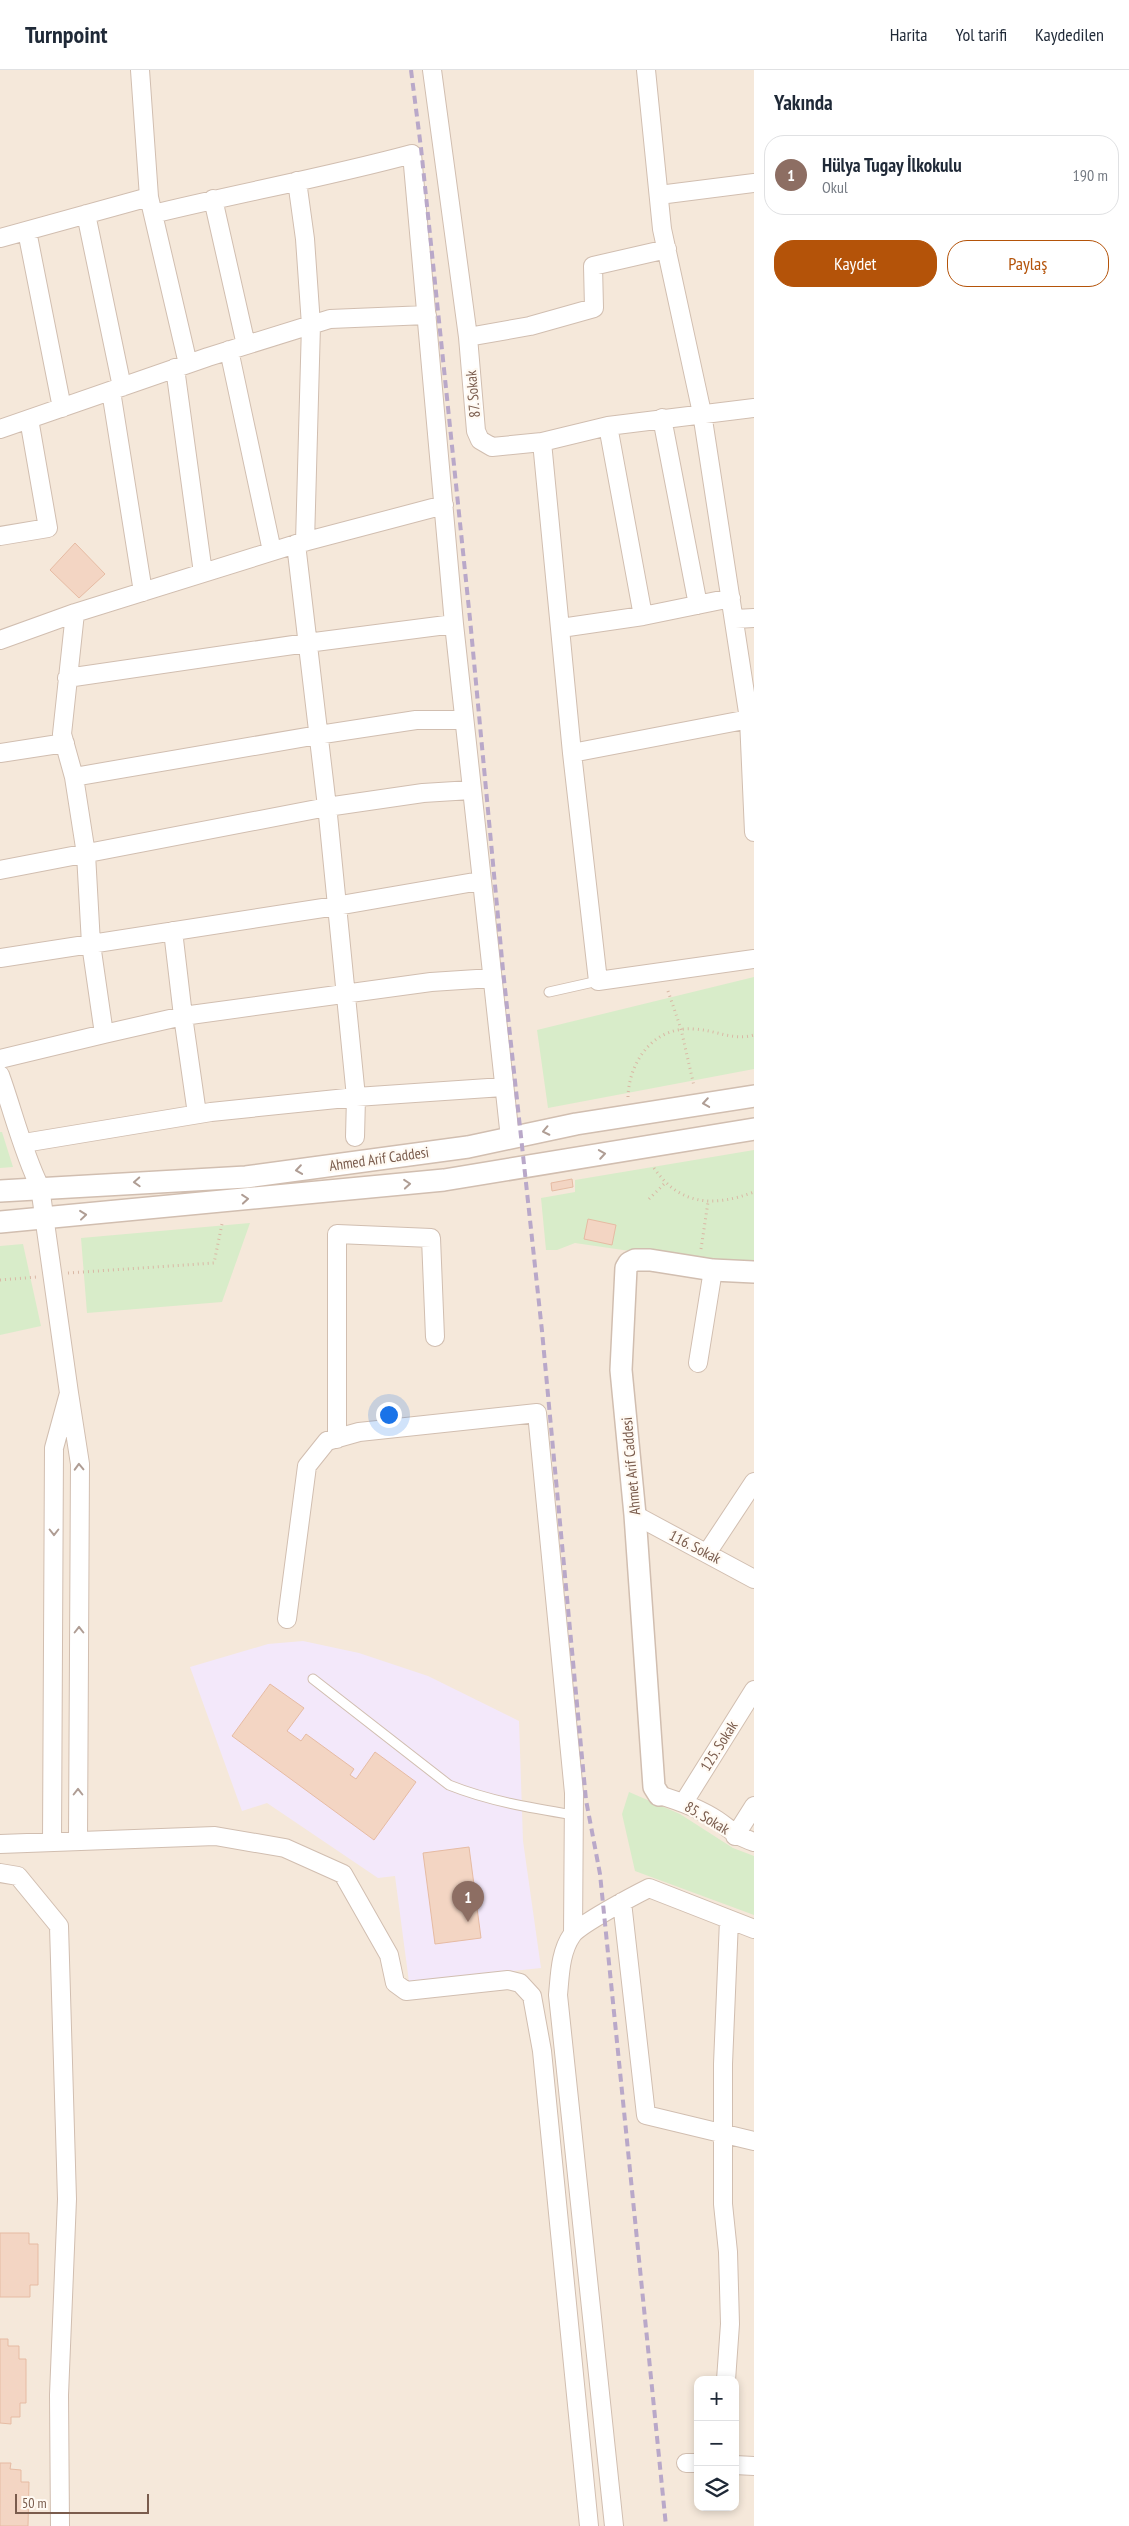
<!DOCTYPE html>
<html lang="tr">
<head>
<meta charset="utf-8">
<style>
	body { margin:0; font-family:"PT Sans Narrow",sans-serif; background:#f2f2f3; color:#1f2937 }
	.controls { position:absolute; right:15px; bottom:15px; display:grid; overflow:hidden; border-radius:10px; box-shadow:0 2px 8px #0003 }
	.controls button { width:45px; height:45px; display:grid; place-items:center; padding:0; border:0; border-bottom:1px solid #e0e1e3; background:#fff; color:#1f2937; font:25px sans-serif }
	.scale { position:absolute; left:15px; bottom:12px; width:134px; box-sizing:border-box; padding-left:5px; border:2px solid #7a5c4d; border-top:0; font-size:14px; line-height:18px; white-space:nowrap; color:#7a5c4d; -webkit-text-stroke:4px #fffaf3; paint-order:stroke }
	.you { position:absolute; left:388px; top:1344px; width:18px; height:18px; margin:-12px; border:4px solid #fff; border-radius:50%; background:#1a73e8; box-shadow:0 0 0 8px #1a73e833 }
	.badge { display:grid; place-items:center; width:32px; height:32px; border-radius:50%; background:#b45309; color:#fff; font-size:16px; font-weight:700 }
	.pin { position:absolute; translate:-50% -41px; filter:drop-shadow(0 1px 2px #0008) }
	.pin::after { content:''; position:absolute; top:26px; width:18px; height:15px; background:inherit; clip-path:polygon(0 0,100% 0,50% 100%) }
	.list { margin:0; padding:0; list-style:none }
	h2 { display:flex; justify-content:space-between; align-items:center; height:65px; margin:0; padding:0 20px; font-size:21px }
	h2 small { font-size:16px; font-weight:400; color:#747a83 }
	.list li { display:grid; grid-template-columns:32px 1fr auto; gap:15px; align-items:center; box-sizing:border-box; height:80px; margin:0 10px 10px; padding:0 10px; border:1px solid #e0e1e3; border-radius:20px }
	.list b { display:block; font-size:19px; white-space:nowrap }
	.list p { margin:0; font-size:16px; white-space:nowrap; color:#747a83 }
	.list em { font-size:16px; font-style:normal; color:#747a83 }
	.actions { display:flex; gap:10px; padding:15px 20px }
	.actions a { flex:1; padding:11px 0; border:1px solid #b45309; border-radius:20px; text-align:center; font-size:18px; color:#b45309 }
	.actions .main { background:#b45309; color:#fff }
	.icon { flex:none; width:28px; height:28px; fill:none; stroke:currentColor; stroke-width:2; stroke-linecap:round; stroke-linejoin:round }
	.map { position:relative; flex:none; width:754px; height:2456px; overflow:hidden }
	header { display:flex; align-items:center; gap:30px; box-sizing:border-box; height:70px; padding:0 25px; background:#fff; border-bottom:1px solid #e0e1e3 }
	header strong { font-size:24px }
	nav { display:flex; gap:28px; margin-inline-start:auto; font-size:18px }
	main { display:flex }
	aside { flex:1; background:#fff }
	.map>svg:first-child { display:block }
</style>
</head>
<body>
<header>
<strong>Turnpoint</strong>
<nav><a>Harita</a><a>Yol tarifi</a><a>Kaydedilen</a></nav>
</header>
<main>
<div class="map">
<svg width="754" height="2456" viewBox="0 0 754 2456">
	<rect width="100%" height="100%" fill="#fdf6ec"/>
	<!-- residential -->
	<path fill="#f5e8da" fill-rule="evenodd" d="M0,0H754V2456H0ZM698,2310H735V2437H698Z"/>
	<!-- education -->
	<path fill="#f3e8fa" d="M303,1571L359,1583L428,1606L519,1651L523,1771L541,1898L409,1912L395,1806L378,1808L267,1733L242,1741L190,1597L268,1574Z"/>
	<!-- green -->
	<path fill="#d8ecc9" d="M754,907V999L548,1038L537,960Z
		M0,1062H2L13,1097L0,1098Z
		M754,1080V1194L712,1193L575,1173L557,1180H546L541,1128L575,1122V1110Z
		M250,1153L222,1232L87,1243L81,1168Z
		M23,1174L41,1256L0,1265V1176Z
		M629,1722L680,1744L733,1778L754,1786V1845L635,1801L622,1744Z"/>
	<!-- building -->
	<path fill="#f3d5c3" stroke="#e6bba3" d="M75,473L105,504L79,528L50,500Z
		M572,1109L573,1117L552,1121L551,1113Z
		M588,1149L616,1155L612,1175L584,1169Z
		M270,1614L304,1638L287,1661L301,1671L306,1664L354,1699L350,1705L356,1709L375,1682L416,1712L374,1770L232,1666Z
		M469,1777L481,1868L435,1874L423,1783Z
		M0,2163H29V2174H38V2215H30V2227H0Z
		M0,2269H8V2276H19V2289H26V2333H20V2347H11V2354L0,2353Z
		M0,2393H11L10,2399L21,2400V2412H29L28,2456H0Z"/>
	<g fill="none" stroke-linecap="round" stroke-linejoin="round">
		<!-- service casing -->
		<g stroke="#d1beb0" stroke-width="11">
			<path id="service" d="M549,922L598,911
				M313,1609L449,1715C489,1731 531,1738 574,1745"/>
		</g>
		<!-- minor casing -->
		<g stroke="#d1beb0" stroke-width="20">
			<path id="minor" d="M140,0L149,127L188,294
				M432,0L468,267L476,361L480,370L492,377L542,372L608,356L754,338
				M646,0L662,159L702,343L749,649L754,762
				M297,111L305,169L311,255L305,472
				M659,125L754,113
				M213,129L246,275
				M86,144L122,317
				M153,144C239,123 327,107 412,84L454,554L510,1068
				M27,161L62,338
				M0,168L149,127
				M468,267L530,256L594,238L593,196L667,179
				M229,280L272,481
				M175,298L203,503
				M111,321L143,522
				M662,348L698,535
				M608,356L643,546
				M0,359L208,287L330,249L427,245
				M542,372L572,683L598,911L754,889
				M444,435L296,474L75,543L62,664L74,707L86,784L91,874L104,964L183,946L431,912L492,908
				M0,466L48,458L29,349
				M296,474L328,745L356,1027L355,1067
				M735,549L754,548
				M561,558L643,546L731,528
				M0,570L75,543
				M67,608L307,573L454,554
				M0,683L65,673
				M572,683L754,648
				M74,707L318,665L416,650H463
				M0,800L327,737L423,723L471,720
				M173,861L183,946L197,1044
				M0,888L336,836L480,811
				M0,989L104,964
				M0,1005C13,1041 23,1083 40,1117L69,1323
				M24,1073L211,1042L356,1027L503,1017
				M698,1293L713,1200
				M337,1369V1164L431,1168L435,1267
				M635,1445L754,1509
				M707,1483L754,1412
				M287,1549L307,1396L327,1371L359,1362L537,1343L574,1723L573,1864
				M659,1725C679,1731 699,1738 717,1750C733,1761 734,1765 754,1772
				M684,1732L754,1620
				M735,1766L754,1736
				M52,1772L54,1378L69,1323L80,1394L78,1771
				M0,1774L215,1766L285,1778L343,1804L389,1885L395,1913L406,1921L508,1910L520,1913L532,1926L542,1981L589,2456
				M0,1803L18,1806L59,1856L67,2129L59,2325L60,2456
				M622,1832L646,2045L754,2071
				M726,2310L730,2254L728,2182L723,2134V1994L729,1850
				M686,2393H698
				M735,2395L754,2396
				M614,2456L558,1925C560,1905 560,1882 572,1865C580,1854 635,1825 649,1818L754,1859"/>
		</g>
		<!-- tertiary casing -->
		<g stroke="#d1beb0" stroke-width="24">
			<path id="tertiary" d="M0,1121L246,1107L468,1077L576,1054L754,1026
				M0,1152L444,1110L754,1059
				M659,1725L654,1717L635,1445L621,1300L626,1198L629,1193L635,1190H650L713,1200L754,1202"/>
		</g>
		<!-- path -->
		<path stroke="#d9b8a5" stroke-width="3" stroke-dasharray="1 4" stroke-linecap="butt" d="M668,921L681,959L694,1016
			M628,1027C629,991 654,956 694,959C716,960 732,971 754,965
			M654,1098C680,1136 714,1137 754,1122
			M649,1129L666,1112
			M701,1179L708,1132
			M68,1203L214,1193L222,1154
			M0,1210L37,1207"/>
		<!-- service -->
		<use href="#service" stroke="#fff" stroke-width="9"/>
		<!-- minor -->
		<use href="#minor" stroke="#fff" stroke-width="18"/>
		<!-- tertiary -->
		<use href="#tertiary" stroke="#fff" stroke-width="21"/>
		<!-- rail -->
		<path stroke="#b9a8c9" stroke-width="4" stroke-dasharray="8 5" stroke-linecap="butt" d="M411,0L421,78L470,549L503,900L542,1261L586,1730L600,1804L666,2456"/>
	</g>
	<!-- one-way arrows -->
	<defs><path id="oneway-chevron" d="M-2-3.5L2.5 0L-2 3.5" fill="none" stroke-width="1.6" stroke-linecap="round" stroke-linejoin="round" transform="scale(1.25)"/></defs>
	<g stroke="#af9d94">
		<use href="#oneway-chevron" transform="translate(706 1033) rotate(171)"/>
		<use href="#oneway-chevron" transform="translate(546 1061) rotate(168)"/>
		<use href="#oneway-chevron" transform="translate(602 1084) rotate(-9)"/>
		<use href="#oneway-chevron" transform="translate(299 1100) rotate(172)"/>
		<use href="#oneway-chevron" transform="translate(137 1112) rotate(177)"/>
		<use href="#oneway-chevron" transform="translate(407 1114) rotate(-5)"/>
		<use href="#oneway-chevron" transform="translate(245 1129) rotate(-5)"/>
		<use href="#oneway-chevron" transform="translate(83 1145) rotate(-6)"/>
		<use href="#oneway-chevron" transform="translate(79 1397) rotate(-92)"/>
		<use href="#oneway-chevron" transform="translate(54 1462) rotate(90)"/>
		<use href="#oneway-chevron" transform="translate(79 1560) rotate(-90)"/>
		<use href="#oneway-chevron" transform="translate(78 1722) rotate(-90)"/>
	</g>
	<g text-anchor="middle" stroke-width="4.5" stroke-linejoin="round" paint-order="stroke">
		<!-- street labels -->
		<g font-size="15" fill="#7a5c4d" stroke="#fffaf3">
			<text transform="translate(473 324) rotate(-95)" y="5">87. Sokak</text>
			<text transform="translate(379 1089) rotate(-8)" y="5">Ahmed Arif Caddesi</text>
			<text transform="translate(631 1396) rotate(-95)" y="5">Ahmet Arif Caddesi</text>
			<text transform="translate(695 1477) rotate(27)" y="5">116. Sokak</text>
			<text transform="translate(719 1676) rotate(-58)" y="5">125. Sokak</text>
			<text transform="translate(707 1748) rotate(31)" y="5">85. Sokak</text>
		</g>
	</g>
</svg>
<div class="controls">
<button>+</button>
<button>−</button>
<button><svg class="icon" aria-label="layers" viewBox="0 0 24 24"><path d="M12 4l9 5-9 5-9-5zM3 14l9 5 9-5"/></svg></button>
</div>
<div class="scale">50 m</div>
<div class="you"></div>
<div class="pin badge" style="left:468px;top:1852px;background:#8d6e63">1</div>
</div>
<aside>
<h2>Yakında<small></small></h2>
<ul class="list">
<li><span class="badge" style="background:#8d6e63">1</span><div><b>Hülya Tugay İlkokulu</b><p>Okul</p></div><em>190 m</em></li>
</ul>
<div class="actions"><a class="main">Kaydet</a><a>Paylaş</a></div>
</aside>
</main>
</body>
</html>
